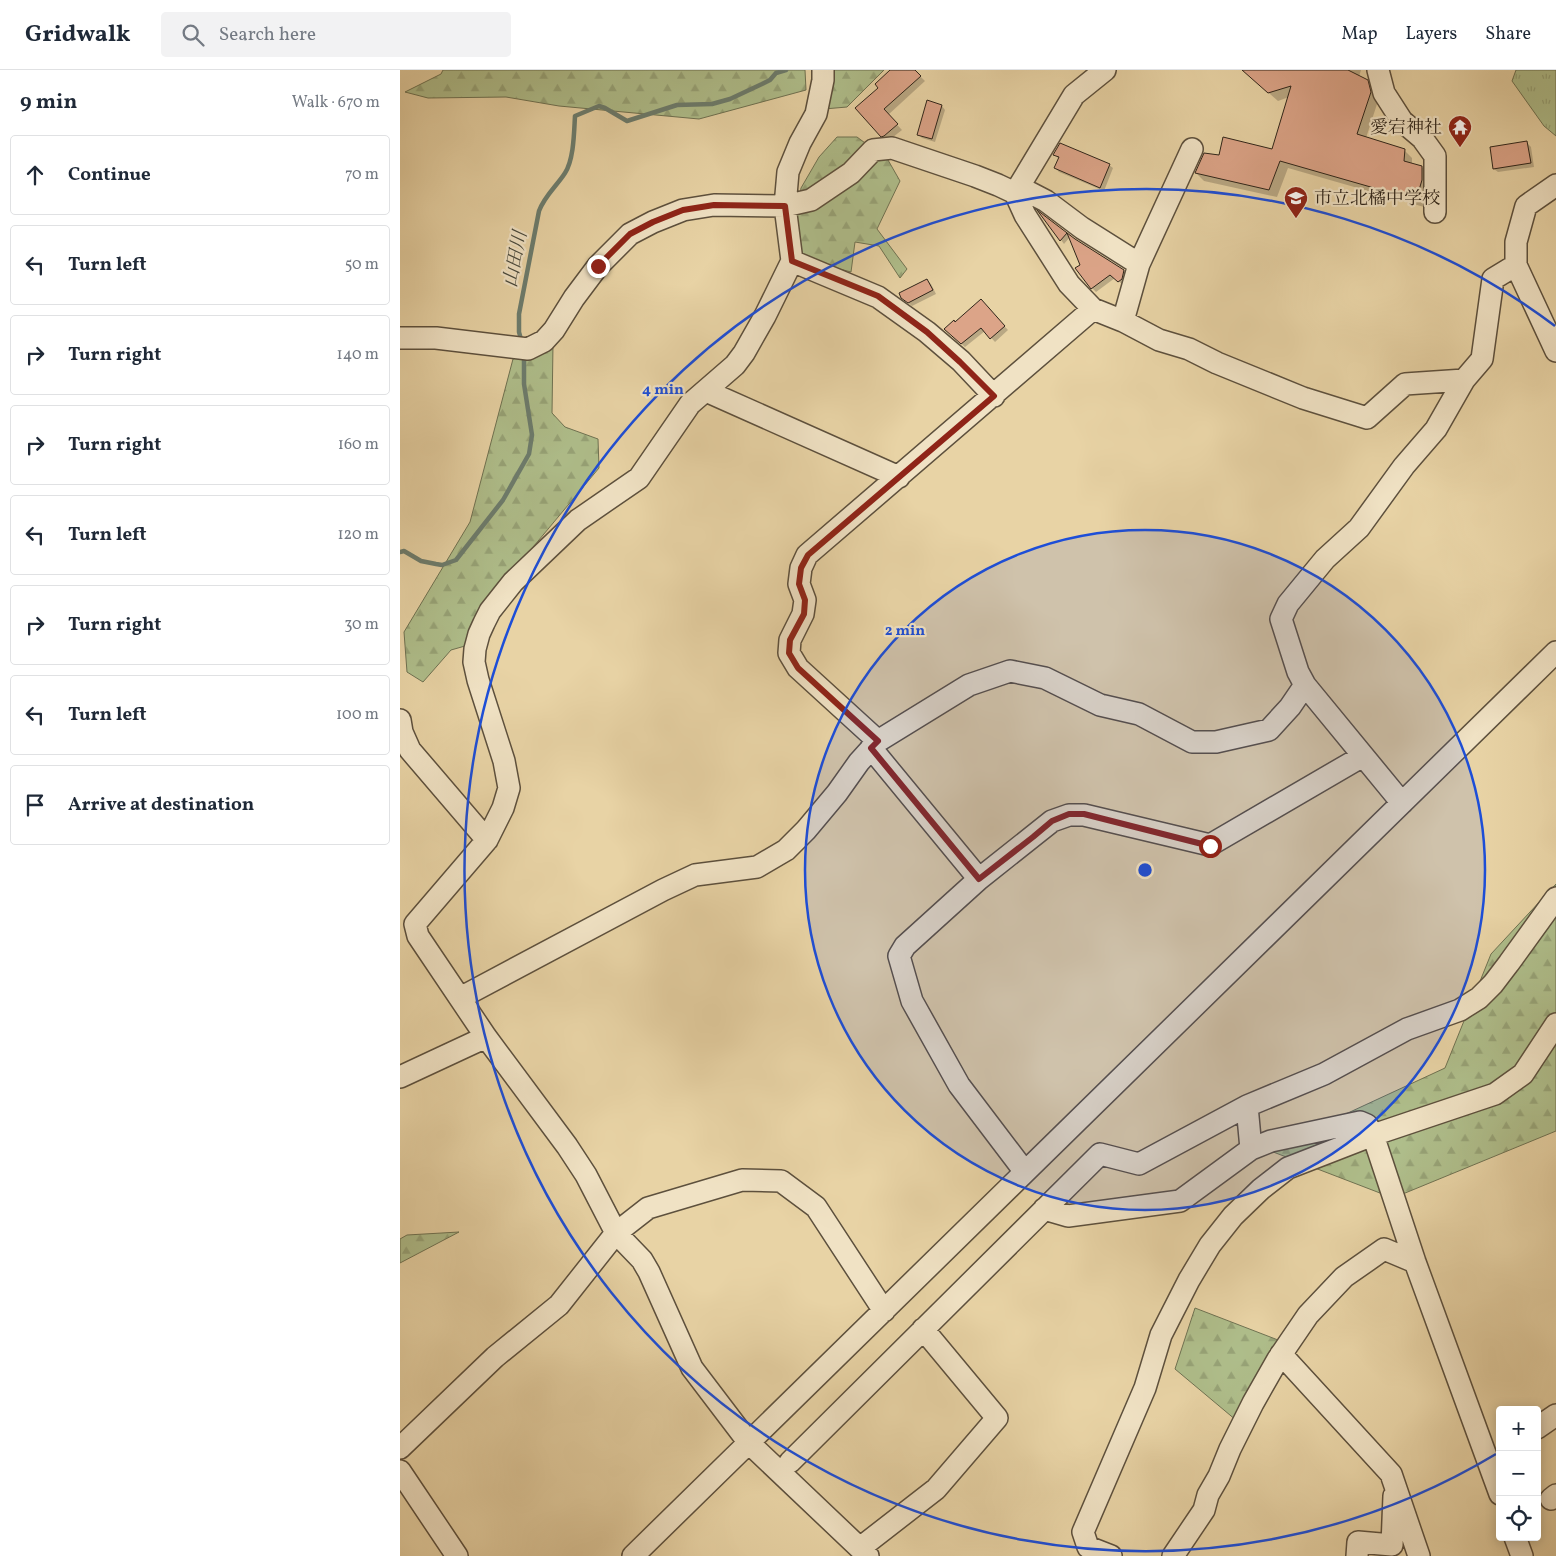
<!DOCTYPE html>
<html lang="en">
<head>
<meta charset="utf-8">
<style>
	body { margin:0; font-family:Vollkorn,"Noto Serif JP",serif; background:#f2f2f3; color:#1f2937 }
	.controls { position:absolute; right:15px; bottom:15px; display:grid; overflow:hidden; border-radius:5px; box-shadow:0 2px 12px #0003 }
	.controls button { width:45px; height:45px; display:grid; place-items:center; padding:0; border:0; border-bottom:1px solid #e0e1e3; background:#fff; color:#1f2937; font:25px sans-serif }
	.stop { position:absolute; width:15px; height:15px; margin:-11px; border:4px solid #8f2418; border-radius:50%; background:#fff }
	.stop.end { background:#8f2418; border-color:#fff; box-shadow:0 1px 5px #0008 }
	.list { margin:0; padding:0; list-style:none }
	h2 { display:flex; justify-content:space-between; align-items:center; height:65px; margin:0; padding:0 20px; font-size:21px }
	h2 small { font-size:16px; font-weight:400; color:#747a83 }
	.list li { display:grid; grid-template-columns:32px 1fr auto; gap:15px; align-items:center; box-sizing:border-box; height:80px; margin:0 10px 10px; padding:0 10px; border:1px solid #e0e1e3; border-radius:5px }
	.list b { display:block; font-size:19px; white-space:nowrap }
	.list em { font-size:16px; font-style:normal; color:#747a83 }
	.icon { flex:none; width:28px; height:28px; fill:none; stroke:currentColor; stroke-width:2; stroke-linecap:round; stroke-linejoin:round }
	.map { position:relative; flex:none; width:1156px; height:1486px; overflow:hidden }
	header { display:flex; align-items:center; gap:30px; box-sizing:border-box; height:70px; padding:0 25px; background:#fff; border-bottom:1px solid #e0e1e3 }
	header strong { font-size:24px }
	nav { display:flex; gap:28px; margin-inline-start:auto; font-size:18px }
	.search { width:350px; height:45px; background:#f2f2f3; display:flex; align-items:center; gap:12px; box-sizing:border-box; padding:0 18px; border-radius:5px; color:#747a83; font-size:19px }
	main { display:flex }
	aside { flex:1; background:#fff }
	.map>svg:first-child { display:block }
</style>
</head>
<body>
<header>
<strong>Gridwalk</strong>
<div class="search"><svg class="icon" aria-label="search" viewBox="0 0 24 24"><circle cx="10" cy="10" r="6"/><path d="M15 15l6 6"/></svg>Search here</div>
<nav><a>Map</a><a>Layers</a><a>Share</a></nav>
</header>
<main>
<aside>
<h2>9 min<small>Walk · 670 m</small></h2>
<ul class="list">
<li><svg class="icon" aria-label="ahead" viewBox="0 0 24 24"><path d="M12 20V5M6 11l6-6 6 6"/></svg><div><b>Continue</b></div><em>70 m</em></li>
<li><svg class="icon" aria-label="left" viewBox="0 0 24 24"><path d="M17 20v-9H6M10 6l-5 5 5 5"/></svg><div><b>Turn left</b></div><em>50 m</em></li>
<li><svg class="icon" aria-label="right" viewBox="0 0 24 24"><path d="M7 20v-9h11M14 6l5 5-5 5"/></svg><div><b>Turn right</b></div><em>140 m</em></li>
<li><svg class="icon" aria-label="right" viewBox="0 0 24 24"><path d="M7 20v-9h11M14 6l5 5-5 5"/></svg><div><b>Turn right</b></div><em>160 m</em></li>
<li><svg class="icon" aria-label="left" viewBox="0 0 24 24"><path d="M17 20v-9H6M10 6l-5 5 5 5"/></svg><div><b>Turn left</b></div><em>120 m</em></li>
<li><svg class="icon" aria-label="right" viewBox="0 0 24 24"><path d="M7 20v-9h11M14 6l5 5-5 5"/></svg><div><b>Turn right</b></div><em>30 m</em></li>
<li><svg class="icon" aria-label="left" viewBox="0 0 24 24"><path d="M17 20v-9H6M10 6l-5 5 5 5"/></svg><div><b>Turn left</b></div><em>100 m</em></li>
<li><svg class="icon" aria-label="arrive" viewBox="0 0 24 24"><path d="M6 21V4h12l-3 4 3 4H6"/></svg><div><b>Arrive at destination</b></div></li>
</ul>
</aside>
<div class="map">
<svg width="1156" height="1486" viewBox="0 0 1156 1486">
	<defs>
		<pattern id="forest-firs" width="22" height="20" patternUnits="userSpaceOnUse" patternTransform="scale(1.25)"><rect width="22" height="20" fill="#afbe8b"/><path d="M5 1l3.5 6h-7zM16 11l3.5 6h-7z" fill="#97a377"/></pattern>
		<pattern id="park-tufts" width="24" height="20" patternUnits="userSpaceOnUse" patternTransform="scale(1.25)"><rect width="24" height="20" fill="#afbe8b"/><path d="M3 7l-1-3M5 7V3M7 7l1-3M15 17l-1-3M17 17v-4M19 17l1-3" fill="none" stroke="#97a377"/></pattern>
	</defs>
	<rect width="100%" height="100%" fill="#e8d3a5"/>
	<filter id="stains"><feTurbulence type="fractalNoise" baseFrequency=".004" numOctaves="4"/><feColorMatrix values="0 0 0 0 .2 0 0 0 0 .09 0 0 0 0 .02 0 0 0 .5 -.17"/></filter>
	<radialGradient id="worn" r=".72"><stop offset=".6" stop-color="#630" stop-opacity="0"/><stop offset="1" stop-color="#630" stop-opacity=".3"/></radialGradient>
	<!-- forest -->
	<path fill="url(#forest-firs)" stroke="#6f7252" d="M43,0H405L406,20L299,49L159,36L106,27L28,28L5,22L41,4Z
		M433,0H484L447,37L424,39Z
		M437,67H457L488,90L500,111L477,159L507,199L500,208L479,176L455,172L451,202L399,188L395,156L401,118L419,87Z
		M153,274L152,343L165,357L198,369L199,398L78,543L65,576L51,580L23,612L7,602L4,562L70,452L113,289Z
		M1156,814V1061L993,1128L868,1080L1045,998L1091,884Z
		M59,1162L0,1193V1169L7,1165Z
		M795,1238L878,1270L849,1361L775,1299Z"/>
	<!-- park -->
	<path fill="url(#park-tufts)" stroke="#6f7252" d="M1116,0H1156V66L1144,56L1112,11Z"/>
	<!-- shadow -->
	<path fill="#0003" d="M492,0H514L525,11L488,45L502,60L488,71L482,66L480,18Z
		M843,0H961L959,7L967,11L975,19L978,31L966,68L1004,80L1012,88V94L1022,97L1030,106V118L1024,137L888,98L877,127L804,111L796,103L820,87L873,81L889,27L878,31Z
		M542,36L545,40L535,72L522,68L518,64Z
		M1127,73L1131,77L1134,97L1098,102L1094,99Z
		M654,84L709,95L713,98L704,121L659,102L655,98L659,89Z
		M643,146L675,170L724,201L728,204L723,215L715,208L696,222L692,218L670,167L664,174Z
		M527,210L531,214L536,224L512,236L507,232Z
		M581,231L608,260L595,272L585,261L565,277L545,259L555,253Z"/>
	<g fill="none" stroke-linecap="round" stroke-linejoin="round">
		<!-- stream -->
		<path stroke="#6d7d6e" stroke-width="4.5" d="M122,273L119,262V244L139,141C145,125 156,117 165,103C174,89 174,62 175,46L199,36L205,38L227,51L277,35L312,34L330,29L362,14L370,10L376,3L386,0
			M0,482L4,481L21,491L36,494L42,495L56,490L103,430L129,384L132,365L124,314V285"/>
	</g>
	<!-- building -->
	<path fill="#dca488" stroke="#2f251a" d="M490,0H515L521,6L484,39L498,54L484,66L481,67L455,38L478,18L475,14Z
		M842,0H948L968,10L971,22L957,64L1005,79L1004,91L1022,96V110L1016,130L880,91L869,120L795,103L804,83L819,85L823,67L872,79L891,16L868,23Z
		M527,30L542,35L532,69L517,65Z
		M1127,71L1131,93L1093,99L1090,77Z
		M660,73L710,94L700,118L654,98L659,87L653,85Z
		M637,140L675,169L724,200L722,209L718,212L710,205L691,219L675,198L680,195L667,163L660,171Z
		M527,209L533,220L508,233L501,228L499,223Z
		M581,229L605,256L590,269L581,258L561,274L544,259L554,250L555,252Z"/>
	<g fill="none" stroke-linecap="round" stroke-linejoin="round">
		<!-- minor casing -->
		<g stroke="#5d503d" stroke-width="24">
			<path id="minor" d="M423,0V10L416,44L400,73L388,102L385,136L392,191L365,246L344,283L335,295L290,334L239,408L178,450L113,512L90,541L84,553L79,564L75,579L74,592L78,610L104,691L109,718L103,738L87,770L15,854L18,866L86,967L167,1076L186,1105L216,1163L242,1190L249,1202L292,1298L349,1373L468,1486
				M978,0L984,23L1002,51L1022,68L1035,86V142
				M1156,115L1126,136L1116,172V195L1156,281
				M619,117L646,131L682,158L739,194
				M615,123L674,25L705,0
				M392,191L478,227L527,262L561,291L594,326
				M723,251L739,194L792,79
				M0,268H36L128,279L144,271L154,260L174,228L198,196L230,164L253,152L283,140L314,135L385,136L411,130L451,103L473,80L492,78L575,106L598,115L615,123L625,145L669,214L693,239L723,251L759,270L789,279L817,293L903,328L967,348L1005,314L1064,310L1082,289L1093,209L1116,195
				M306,321L499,407
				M905,615L1002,733
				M0,650L2,662L10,680L87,770
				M478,671L398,598L389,583L390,570L403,544L405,530L399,514L401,498L407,485L693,239
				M471,678L579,809
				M60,928L263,820L295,805L357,797L386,780L406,760L437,723L459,692L478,671L569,615L610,601L645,608L700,635L739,644L792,672H816L869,660L890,637L905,615L898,602L881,549L888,534L925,489L959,458L1004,396L1036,359L1064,310
				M0,1007L86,967
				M625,1102L559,1015L512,931L499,886L505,876L579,809L652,751L669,745H684L810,775L963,686
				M644,1139L668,1146L780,1131L851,1079
				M881,1284L991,1404L1019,1486
				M1137,1358L1156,1345
				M0,1378L95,1287L159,1235L216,1163L248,1138L342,1110L381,1111L416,1137L484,1241
				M390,1392L700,1084L739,1094L847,1036
				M0,1401L57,1486
				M1100,1424L1015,1192L973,1065L967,1055L960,1052L871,1071L851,1079L847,1036L924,1004L1007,959L1060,940L1079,928L1093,914L1109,893L1156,828
				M1151,1429L1156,1425
				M1115,1467L1122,1486
				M460,1478L536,1419L597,1348L523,1259
				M233,1486L1156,582
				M711,1486L688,1477L683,1462L745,1318L761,1265L789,1210L810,1175L833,1146L861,1119L888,1098L973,1065L1095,1024L1123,1004L1156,954
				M773,1486L804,1440L808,1425L819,1406L830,1379L853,1333L878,1289L908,1245L944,1207L984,1179L1015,1192
				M957,1486L958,1472L992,1475L994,1426"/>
		</g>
		<!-- minor -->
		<use href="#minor" stroke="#f0e2c4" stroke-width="21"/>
	</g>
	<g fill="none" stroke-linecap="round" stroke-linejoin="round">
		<!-- route -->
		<path stroke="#8f2418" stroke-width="6" d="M198,196L230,164L253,152L283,140L314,135L385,136L392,191L478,226L527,262L560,292L594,326L408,485L401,498L399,514L405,530L404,544L390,570L389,583L398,598L478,671L471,678L579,809L633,767L652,751L669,744H684L810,776"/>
	</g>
	<!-- distance rings -->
	<circle cx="745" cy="800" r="340" fill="#1d4ed8" fill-opacity=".12"/>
	<g fill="none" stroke="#1d4ed8" stroke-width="2.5">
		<circle cx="745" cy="800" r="340"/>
		<path d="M1096 1384A681 681 0 1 1 1155 256"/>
	</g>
	<!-- icons -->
	<defs>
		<g id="temple-pin" transform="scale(1.25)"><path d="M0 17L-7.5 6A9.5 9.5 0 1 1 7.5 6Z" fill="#8f2418" stroke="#f0e2c4"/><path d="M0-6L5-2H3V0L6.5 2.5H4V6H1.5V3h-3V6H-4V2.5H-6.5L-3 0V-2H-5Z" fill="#fff"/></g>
		<g id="school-pin" transform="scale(1.25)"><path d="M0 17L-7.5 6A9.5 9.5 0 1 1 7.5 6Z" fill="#8f2418" stroke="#f0e2c4"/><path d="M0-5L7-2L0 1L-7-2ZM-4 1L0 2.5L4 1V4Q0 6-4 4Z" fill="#fff"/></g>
	</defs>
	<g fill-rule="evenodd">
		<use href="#temple-pin" x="1060" y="57"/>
		<use href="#school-pin" x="896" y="128"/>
	</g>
	<g text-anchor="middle" stroke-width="4.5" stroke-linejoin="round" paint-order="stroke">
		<!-- poi labels -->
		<g font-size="18" fill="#2f251a" stroke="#f0e2c4" text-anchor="end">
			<text x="1042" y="63">愛宕神社</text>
			<text x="914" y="134" text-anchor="start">市立北橘中学校</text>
		</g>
		<!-- water labels -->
		<g font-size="19" font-style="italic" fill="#494a3d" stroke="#f0e2c4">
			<text transform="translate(114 189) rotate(-79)" y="7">山田川</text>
		</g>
	</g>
	<circle cx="745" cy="800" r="8" fill="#1d4ed8" stroke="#f0e2c4" stroke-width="2.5"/>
	<g font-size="15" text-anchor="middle" font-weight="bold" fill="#1d4ed8" stroke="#f0e2c4" stroke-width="4.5" stroke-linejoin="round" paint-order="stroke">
		<text x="263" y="324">4 min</text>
		<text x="505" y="565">2 min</text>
	</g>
	<rect width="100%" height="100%" filter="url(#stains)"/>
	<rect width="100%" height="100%" fill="url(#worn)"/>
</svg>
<div class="controls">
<button>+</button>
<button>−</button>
<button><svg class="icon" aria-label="locate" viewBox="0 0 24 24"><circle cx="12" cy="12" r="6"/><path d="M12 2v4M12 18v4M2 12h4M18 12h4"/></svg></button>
</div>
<div class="stop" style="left:810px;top:776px"></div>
<div class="stop end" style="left:198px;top:196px"></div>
</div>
</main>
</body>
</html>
